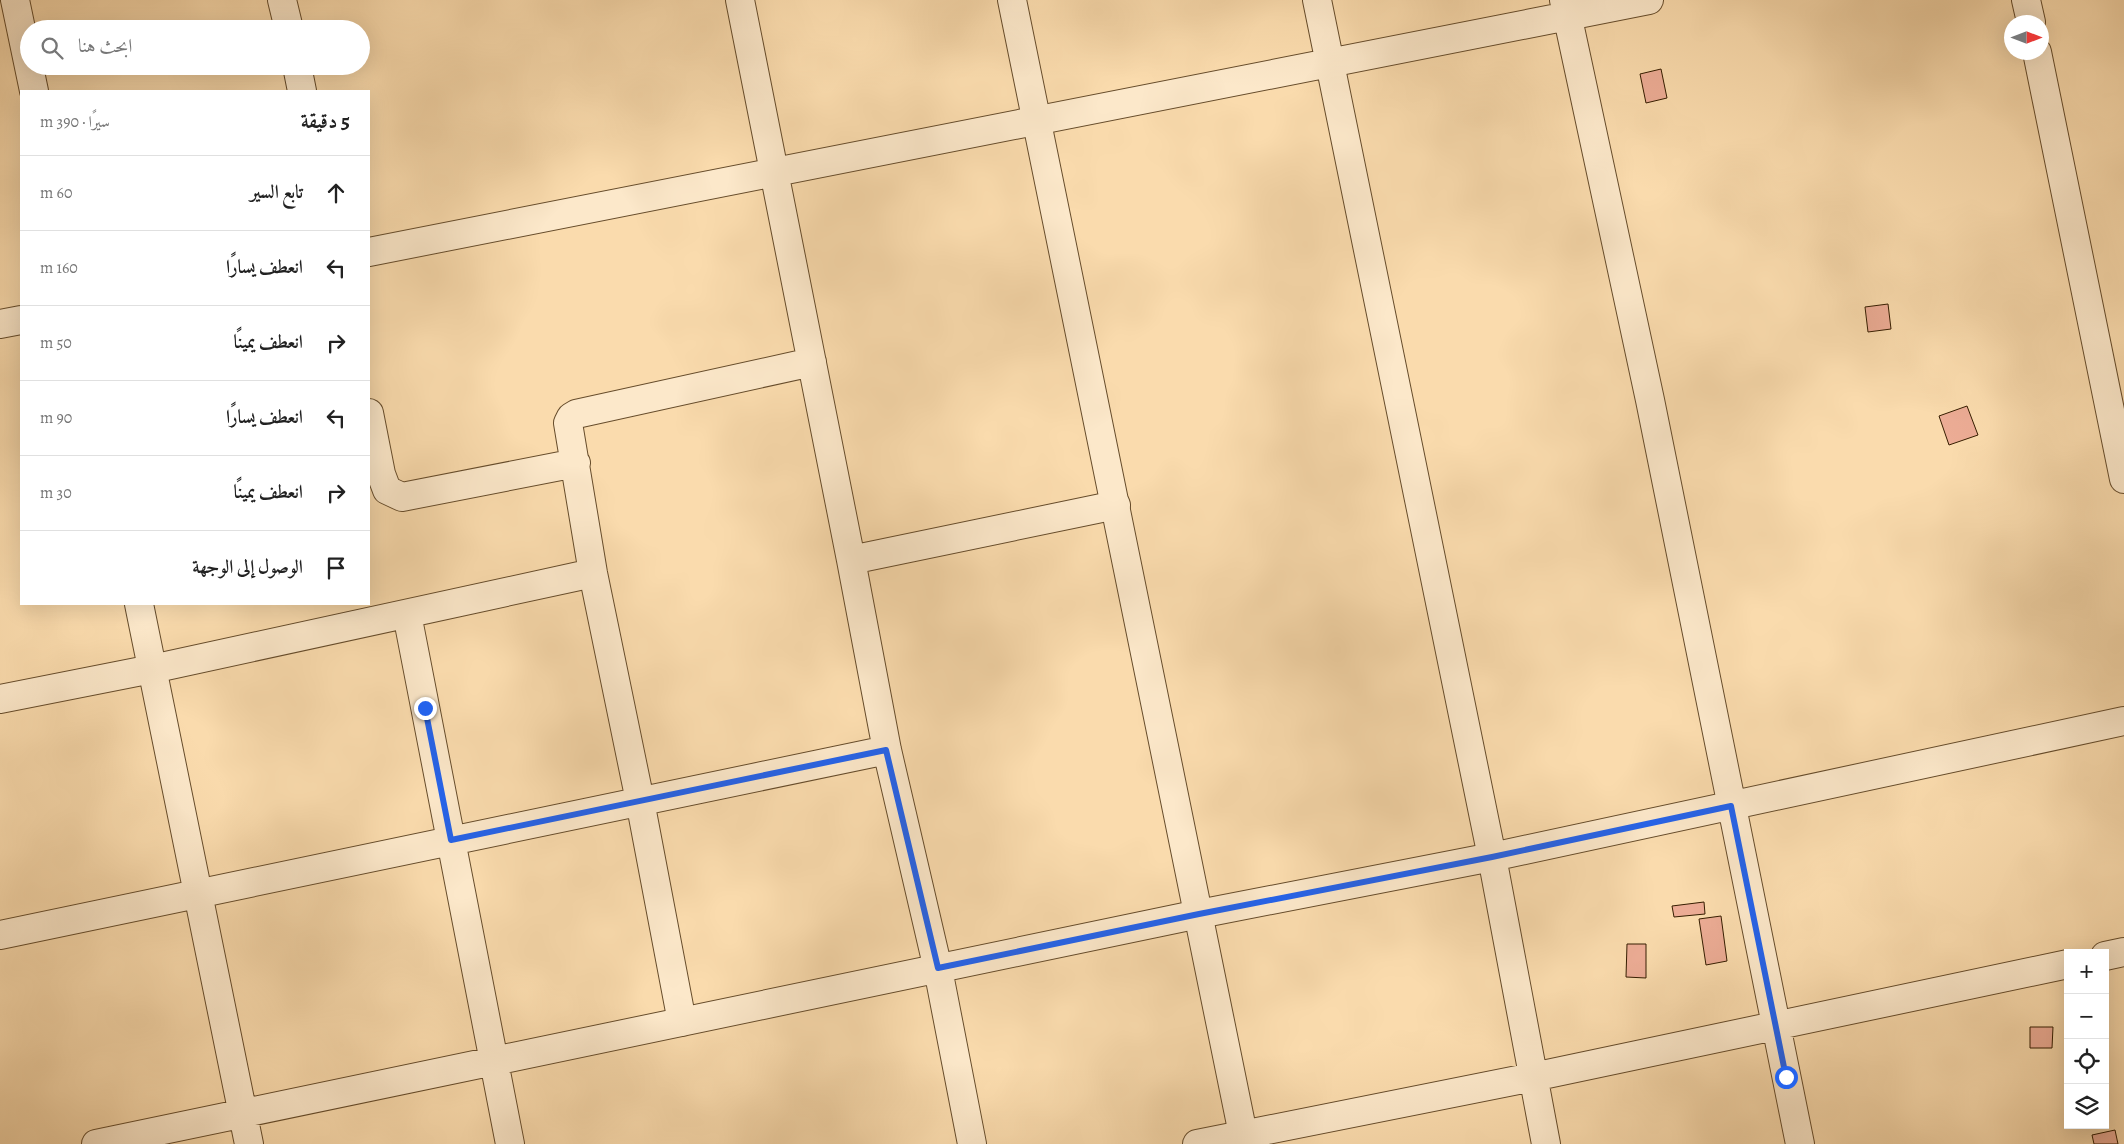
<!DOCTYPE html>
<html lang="ar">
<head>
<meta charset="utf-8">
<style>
	body { margin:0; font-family:Alegreya,Amiri,serif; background:#f6f6f6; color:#222; direction:rtl }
	.controls { position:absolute; right:15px; bottom:15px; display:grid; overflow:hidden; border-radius:0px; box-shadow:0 5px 20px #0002 }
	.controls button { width:45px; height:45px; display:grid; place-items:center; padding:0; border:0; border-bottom:1px solid #e0e0e0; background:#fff; color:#222; font:25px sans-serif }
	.compass { position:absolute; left:2004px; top:15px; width:45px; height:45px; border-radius:50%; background:#fff; box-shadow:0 5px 20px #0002; rotate:90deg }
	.stop { position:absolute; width:15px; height:15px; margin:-11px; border:4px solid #2563eb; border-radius:50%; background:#fff }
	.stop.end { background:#2563eb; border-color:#fff; box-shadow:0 1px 5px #0008 }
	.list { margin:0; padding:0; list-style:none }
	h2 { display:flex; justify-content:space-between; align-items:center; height:65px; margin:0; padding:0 20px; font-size:21px }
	h2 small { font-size:16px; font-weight:400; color:#767676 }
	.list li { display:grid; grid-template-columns:32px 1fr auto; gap:15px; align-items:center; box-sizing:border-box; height:75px; padding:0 20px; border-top:1px solid #e0e0e0 }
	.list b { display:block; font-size:19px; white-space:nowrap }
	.list em { font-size:16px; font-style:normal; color:#767676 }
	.icon { flex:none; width:28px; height:28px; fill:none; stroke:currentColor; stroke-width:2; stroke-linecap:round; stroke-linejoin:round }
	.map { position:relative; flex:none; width:2124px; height:1144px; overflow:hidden; direction:ltr }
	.search { position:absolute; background:#fff; box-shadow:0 5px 20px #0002; left:20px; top:20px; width:350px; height:55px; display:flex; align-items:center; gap:12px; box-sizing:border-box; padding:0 18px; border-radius:28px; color:#767676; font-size:19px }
	.panel { position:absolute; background:#fff; box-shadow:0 5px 20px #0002; left:20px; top:90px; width:350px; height:515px; border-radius:0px; direction:rtl }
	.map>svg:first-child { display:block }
</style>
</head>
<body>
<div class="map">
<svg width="2124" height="1144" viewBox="0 0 2124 1144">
	<rect width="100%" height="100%" fill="#fadbad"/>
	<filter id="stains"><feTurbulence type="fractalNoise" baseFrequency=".004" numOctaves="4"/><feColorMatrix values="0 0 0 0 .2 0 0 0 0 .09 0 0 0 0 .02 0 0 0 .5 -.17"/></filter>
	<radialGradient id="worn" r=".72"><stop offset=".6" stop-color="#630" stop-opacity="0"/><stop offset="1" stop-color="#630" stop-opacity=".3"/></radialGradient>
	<!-- building -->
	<path fill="#ecac95" stroke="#351d00" d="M1661,69L1667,98L1646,103L1640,74Z
		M1888,304L1891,329L1868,332L1865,307Z
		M1967,406L1978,435L1949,445L1939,416Z
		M1704,902L1705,914L1674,917L1672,906Z
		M1721,916L1727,961L1706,965L1699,919Z
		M1627,944H1646V978L1626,977Z
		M2030,1027H2053L2052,1048H2030Z
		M2115,1130L2118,1144H2094L2092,1135Z"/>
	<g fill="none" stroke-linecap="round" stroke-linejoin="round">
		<!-- minor casing -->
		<g stroke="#664c2b" stroke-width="30">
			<path id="minor" d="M15,0L34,91
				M282,0L289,29
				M740,0L851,560L887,750L938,969L972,1144
				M1317,0L1492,857L1546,1144
				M1564,0L1650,400L1800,1144
				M2026,0L2031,22
				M2037,52L2124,479
				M297,66L302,91
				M369,252L1649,0
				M0,324L21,320
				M369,413L381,474L387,490L402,497L576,463
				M851,560L1116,505
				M139,604L249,1144
				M407,614L510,1144
				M0,699L152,669L593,573
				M0,935L887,750
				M2105,956L2124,952
				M682,1022L640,801L593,573L568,423L571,417L576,414L812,362
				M96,1144L1199,914L1492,857L2124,721
				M1197,1144L1533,1077L2068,964"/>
		</g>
		<!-- tertiary casing -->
		<g stroke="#664c2b" stroke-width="30">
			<path id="tertiary" d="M1012,0L1245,1144"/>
		</g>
		<!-- minor -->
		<use href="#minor" stroke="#fce8ca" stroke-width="28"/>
		<!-- tertiary -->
		<use href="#tertiary" stroke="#fce8ca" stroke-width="28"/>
	</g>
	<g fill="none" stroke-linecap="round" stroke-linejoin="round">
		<!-- route -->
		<path stroke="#2563eb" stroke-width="6" d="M425,708L451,840L886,750L938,968L1199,914L1492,857L1731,806L1786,1077"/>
	</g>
	<rect width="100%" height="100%" filter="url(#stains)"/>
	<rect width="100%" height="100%" fill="url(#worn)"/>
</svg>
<div class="controls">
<button>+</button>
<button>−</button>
<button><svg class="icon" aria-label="locate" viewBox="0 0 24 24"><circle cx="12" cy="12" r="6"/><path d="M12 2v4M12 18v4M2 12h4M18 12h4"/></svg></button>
<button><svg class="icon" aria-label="layers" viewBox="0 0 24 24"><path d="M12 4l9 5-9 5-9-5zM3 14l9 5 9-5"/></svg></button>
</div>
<svg class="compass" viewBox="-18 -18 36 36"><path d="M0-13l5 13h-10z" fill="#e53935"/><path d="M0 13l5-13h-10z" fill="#767676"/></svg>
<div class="stop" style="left:1786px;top:1077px"></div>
<div class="stop end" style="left:425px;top:708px"></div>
<div class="search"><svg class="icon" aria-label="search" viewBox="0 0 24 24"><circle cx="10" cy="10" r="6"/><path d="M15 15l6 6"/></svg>ابحث هنا</div>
<section class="panel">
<h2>5 دقيقة<small>سيرًا · 390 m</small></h2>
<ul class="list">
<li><svg class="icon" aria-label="ahead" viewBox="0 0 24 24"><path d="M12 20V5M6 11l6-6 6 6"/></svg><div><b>تابع السير</b></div><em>60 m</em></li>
<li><svg class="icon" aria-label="left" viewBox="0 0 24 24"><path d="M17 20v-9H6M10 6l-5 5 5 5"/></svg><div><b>انعطف يسارًا</b></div><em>160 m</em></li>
<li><svg class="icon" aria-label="right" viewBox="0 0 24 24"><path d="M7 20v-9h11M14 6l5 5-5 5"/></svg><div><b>انعطف يمينًا</b></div><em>50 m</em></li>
<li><svg class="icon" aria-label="left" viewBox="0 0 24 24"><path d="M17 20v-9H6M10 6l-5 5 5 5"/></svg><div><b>انعطف يسارًا</b></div><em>90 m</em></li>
<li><svg class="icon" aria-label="right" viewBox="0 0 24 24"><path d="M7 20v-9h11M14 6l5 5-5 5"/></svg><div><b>انعطف يمينًا</b></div><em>30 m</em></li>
<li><svg class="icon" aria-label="arrive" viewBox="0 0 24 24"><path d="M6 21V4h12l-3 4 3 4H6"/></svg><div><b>الوصول إلى الوجهة</b></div></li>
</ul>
</section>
</div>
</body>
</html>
